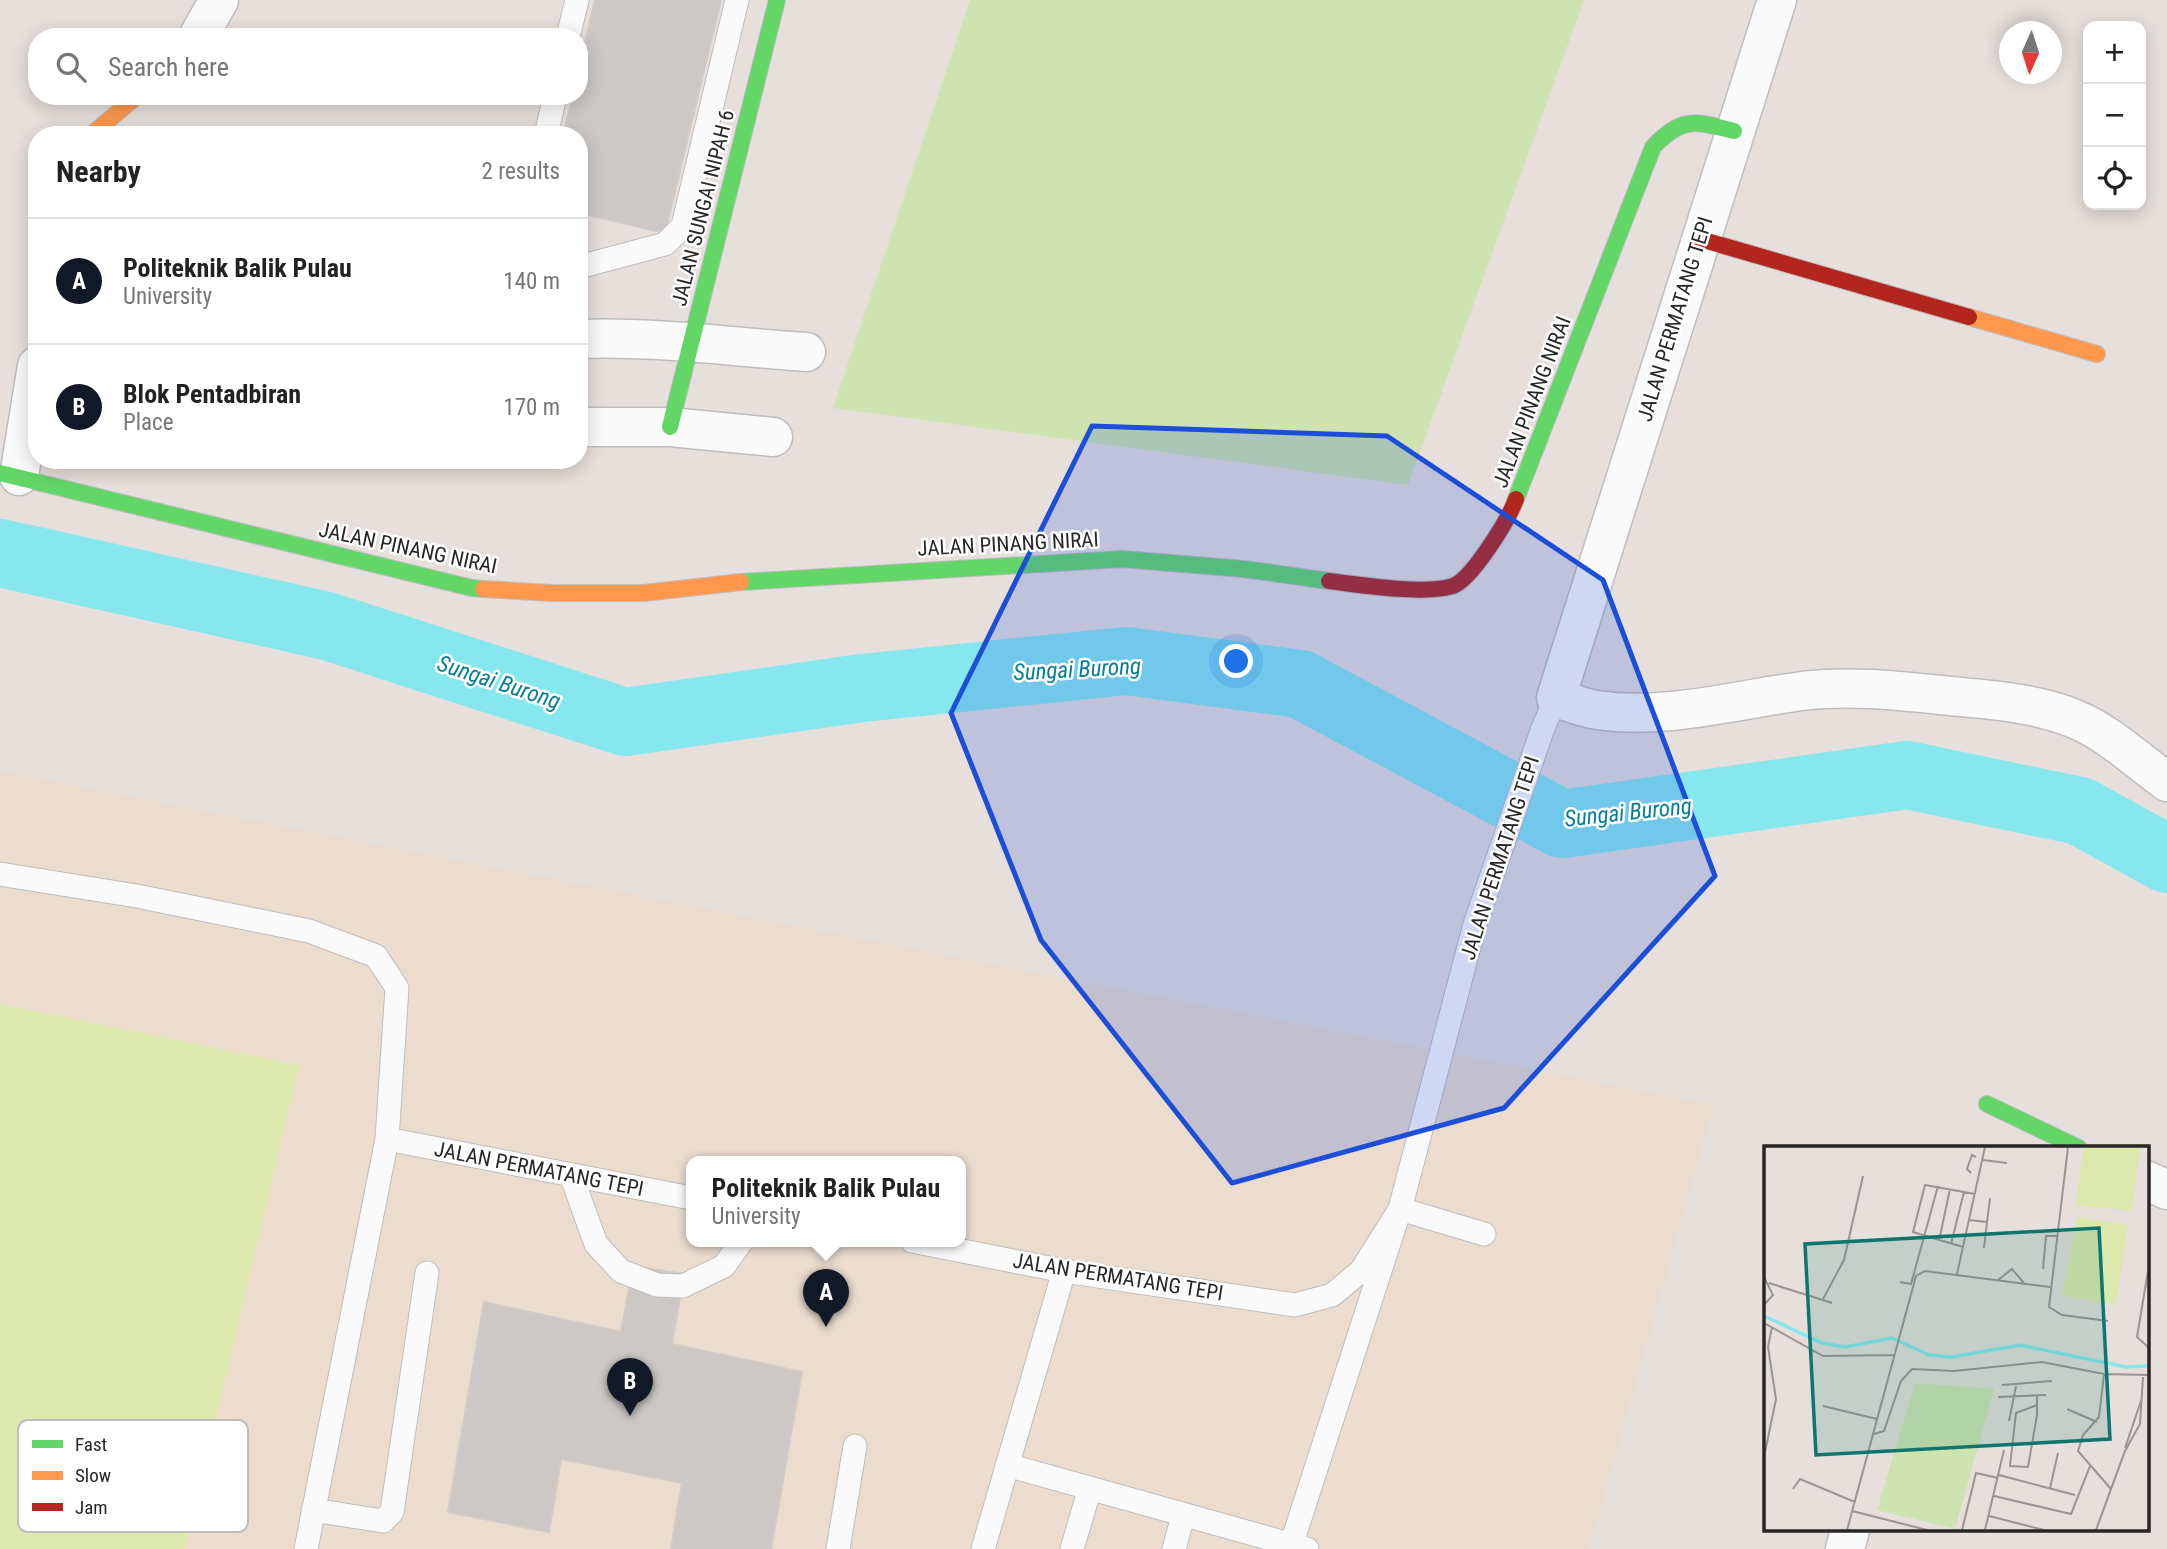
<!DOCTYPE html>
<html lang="en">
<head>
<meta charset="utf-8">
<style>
	body { margin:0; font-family:"Roboto Condensed",sans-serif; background:#f2f2f2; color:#222 }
	.controls { position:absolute; right:21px; top:21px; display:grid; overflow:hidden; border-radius:14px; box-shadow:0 4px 18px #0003 }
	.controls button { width:63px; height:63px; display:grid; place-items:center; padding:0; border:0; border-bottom:2px solid #e0e0e0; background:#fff; color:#222; font:35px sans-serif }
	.compass { position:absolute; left:1999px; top:21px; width:63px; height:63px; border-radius:50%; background:#fff; box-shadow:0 4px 18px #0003; rotate:183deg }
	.you { position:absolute; left:1237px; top:662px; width:24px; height:24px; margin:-18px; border:5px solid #fff; border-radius:50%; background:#1a73e8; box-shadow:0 0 0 10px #1a73e833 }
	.badge { display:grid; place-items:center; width:46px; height:46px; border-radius:50%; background:#111827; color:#fff; font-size:23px; font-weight:700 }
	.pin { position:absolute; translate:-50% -58px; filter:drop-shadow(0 2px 4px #0008) }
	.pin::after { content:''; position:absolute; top:37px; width:24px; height:21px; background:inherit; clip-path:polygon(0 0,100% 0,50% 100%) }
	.popup { position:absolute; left:686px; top:1156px; width:280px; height:91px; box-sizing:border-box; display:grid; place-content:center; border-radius:14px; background:#fff; filter:drop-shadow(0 2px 5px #0005); font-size:23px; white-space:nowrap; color:#767676 }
	.popup b { font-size:26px; color:#222 }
	.popup::after { content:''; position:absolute; left:50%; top:100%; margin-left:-14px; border:14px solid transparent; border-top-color:#fff }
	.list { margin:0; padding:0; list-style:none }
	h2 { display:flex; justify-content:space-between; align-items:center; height:91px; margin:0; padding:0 28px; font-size:30px }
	h2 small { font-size:23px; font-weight:400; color:#767676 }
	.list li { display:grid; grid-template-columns:46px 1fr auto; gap:21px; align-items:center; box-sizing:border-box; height:126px; padding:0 28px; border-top:2px solid #e0e0e0 }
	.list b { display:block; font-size:26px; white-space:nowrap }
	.list p { margin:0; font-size:23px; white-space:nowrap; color:#767676 }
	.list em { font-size:23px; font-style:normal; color:#767676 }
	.icon { flex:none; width:38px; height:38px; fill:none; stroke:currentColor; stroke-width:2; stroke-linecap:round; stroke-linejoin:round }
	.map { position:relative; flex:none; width:2167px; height:1549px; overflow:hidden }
	.search { position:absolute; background:#fff; box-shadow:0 4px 18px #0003; left:28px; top:28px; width:560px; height:77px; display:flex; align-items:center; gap:18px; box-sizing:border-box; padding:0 24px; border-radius:28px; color:#767676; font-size:26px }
	.panel { position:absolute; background:#fff; box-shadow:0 4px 18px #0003; left:28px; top:126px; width:560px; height:343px; border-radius:28px }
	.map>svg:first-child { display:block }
</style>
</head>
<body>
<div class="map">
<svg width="2167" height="1549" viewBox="0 0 2167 1549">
	<rect width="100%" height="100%" fill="#e6dfdb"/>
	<!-- education -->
	<path fill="#ebdcce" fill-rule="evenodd" d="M0,771L1714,1105L1589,1549H0ZM691,1161H961V1241H691Z"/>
	<!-- green -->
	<path fill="#cfe3b0" d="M970,0H1584L1408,485L833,408Z"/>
	<!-- pitch -->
	<path fill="#dde8ad" d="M0,1004L299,1065L185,1549H0Z"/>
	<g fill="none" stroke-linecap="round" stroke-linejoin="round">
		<!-- river -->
		<path stroke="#87e7ef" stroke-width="68" d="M0,553L327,626L625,722L862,688L1126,661L1300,684L1562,824L1907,775L2080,811L2167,859"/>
	</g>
	<!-- building -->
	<path fill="#ccc8c5" stroke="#d1cbc7" stroke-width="2" d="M595,0H721L665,233L579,213V135H563L573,96H579V68Z
		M633,1266L684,1274L672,1344L802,1372L771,1549H671L682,1483L561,1459L549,1532L448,1512L484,1302L621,1332Z"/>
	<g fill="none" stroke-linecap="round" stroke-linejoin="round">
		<!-- lane casing -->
		<g stroke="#bebdbe" stroke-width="25">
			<path id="lane" d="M568,37L577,0
				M546,135L555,96
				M579,267L665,244L683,226L737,0
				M0,874L137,896L309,931L376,956L397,988L387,1139L306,1549
				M387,1139L691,1198
				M571,1175L596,1244L621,1271L657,1285L683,1286L724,1266L742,1241
				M912,1241L1064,1271L1295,1305L1332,1295L1361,1271L1400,1209L1475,924L1543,728L1556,698
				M1007,1465L1307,1549
				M313,1510L383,1521L392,1512L427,1273
				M838,1549L855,1446
				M983,1549L1064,1271
				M1072,1549L1090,1488
				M1174,1549L1183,1516
				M1290,1549L1400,1209L1484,1234"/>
		</g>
		<!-- street casing -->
		<g stroke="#bebdbe" stroke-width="41">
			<path id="street" d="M1777,0L1556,698C1569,702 1583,708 1597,710C1665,720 1735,700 1802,691C1852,685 1901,691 1951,696C1993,700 2036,703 2075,719C2109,733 2138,761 2167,782
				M198,37L219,0
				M579,339C655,336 730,347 806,352
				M579,427H670L773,437
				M19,476L37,366
				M2148,1181L2167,1190
				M1845,1549L1850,1530"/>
		</g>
		<!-- fast casing -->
		<g stroke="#bebdbe" stroke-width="18">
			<path id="fast" d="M670,427L777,0
				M0,473L472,588L483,589
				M1516,499L1653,147C1682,116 1696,121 1734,131
				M741,582L1122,559L1244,569L1329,581
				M1987,1104L2079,1148"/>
		</g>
		<!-- slow casing -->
		<g stroke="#bebdbe" stroke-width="18">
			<path id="slow" d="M91,135L137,96
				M1969,317L2097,354
				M483,589L552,593H644L741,582"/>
		</g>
		<!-- jam casing -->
		<g stroke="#bebdbe" stroke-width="18">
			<path id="jam" d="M1700,239L1969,317
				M1329,581C1360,585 1425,595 1453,586C1472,579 1509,519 1516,499"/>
		</g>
		<!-- lane -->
		<use href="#lane" stroke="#fbfafa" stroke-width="23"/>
		<!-- street -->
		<use href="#street" stroke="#fbfafa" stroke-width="38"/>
		<!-- fast -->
		<use href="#fast" stroke="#63d668" stroke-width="16"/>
		<!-- slow -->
		<use href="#slow" stroke="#ff974d" stroke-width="16"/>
		<!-- jam -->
		<use href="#jam" stroke="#b3261e" stroke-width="16"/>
	</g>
	<!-- marked area -->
	<path fill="#1d4ed8" fill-opacity="0.2" stroke="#1d4ed8" stroke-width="5" stroke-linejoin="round" d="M1092,426L1387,436L1603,580L1715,876L1504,1108L1232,1183L1041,940L951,713Z"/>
	<g text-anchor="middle" stroke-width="5" stroke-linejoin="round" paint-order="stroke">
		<!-- street labels -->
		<g font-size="21" fill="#272727" stroke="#fff">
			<text transform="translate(703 208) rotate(-76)" y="7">JALAN SUNGAI NIPAH 6</text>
			<text transform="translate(1675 319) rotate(-73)" y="7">JALAN PERMATANG TEPI</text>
			<text transform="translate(1532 402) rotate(-69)" y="7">JALAN PINANG NIRAI</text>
			<text transform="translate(1008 544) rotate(-3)" y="7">JALAN PINANG NIRAI</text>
			<text transform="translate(408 548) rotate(12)" y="7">JALAN PINANG NIRAI</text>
			<text transform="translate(1500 858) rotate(-72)" y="7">JALAN PERMATANG TEPI</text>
			<text transform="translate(539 1169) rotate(11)" y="7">JALAN PERMATANG TEPI</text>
			<text transform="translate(1118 1277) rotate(9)" y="7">JALAN PERMATANG TEPI</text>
		</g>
		<!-- water labels -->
		<g font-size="23" font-style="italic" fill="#047f97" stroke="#fff">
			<text transform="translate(1077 669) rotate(-3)" y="8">Sungai Burong</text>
			<text transform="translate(499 682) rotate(18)" y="8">Sungai Burong</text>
			<text transform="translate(1628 812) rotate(-6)" y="8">Sungai Burong</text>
		</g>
	</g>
	<!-- overview -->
	<g transform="translate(1764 1146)">
		<rect width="385" height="385" fill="#e6dfdb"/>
		<path d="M151,237L230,243L191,383L113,364Z" fill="#cfe3b0"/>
		<path d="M320,1H376L368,65L311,59ZM313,71L364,79L352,158L298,150Z" fill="#dde8ad"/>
		<path fill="none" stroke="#87e7ef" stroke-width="3.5" d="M0,170L58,197L81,201L128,192L165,209L188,211L256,199L362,221L385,220"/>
		<path fill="none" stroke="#9a9593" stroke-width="2" d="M304,1L285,161L298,169L344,175M219,14L243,17M207,27L203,23L208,9L212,11M205,74L223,76L220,102M223,76L226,52M175,95L186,43M187,98L200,46M199,101L149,86L161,39L211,48M279,123L282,90H293M384,125L373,191L385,202M193,128L221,1M0,131L9,149L0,159M234,134L248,123L260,137M136,136L147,138L174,40M5,137L68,157M59,153L80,114L99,30M0,177L59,210L130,209M340,228L335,271L319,289L314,305L347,343M238,239L288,235M273,250V269L264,321L246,320L252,267L273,259M234,251L282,249M59,260L113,273M303,263L333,276M245,275L252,240M110,288L120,285L137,235L148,223L190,225L278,216L340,228L385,229M361,302L378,252M0,311L12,253L4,201L8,181M235,329L311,349M286,342L294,307M29,343L36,333L91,356M230,350L307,368L326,320M88,365L163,384M225,370L280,384M83,384L152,130L161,125L286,141M198,384L212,327L234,332M221,384L240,304M332,384L361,305L376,278L379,231"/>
		<path fill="#0f766e" fill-opacity="0.15" stroke="#0f766e" stroke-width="3.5" d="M335,82L346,293L52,309L41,98Z"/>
		<rect width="385" height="385" fill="none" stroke="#272727" stroke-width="3.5"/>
	</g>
	<!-- legend -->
	<rect x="18" y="1420" width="230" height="112" rx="10" fill="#fff" stroke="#bebebe" stroke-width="2"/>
	<rect x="32" y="1440" width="31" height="8" fill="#63d668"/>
	<rect x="32" y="1471" width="31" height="9" fill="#ff974d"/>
	<rect x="32" y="1503" width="31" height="8" fill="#b3261e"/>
	<g font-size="19" fill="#272727">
		<text x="75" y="1451">Fast</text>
		<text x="75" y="1482">Slow</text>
		<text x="75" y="1514">Jam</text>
	</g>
</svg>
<div class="controls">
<button>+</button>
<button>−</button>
<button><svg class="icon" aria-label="locate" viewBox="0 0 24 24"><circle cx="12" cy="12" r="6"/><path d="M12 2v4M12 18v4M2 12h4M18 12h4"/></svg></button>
</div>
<svg class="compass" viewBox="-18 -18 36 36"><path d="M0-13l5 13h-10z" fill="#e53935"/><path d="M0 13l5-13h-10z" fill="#767676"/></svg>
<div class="you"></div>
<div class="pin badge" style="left:826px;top:1327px">A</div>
<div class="popup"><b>Politeknik Balik Pulau</b>University</div>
<div class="pin badge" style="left:630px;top:1416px">B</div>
<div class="search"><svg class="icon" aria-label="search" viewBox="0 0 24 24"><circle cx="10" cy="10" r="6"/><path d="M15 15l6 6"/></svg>Search here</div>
<section class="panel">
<h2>Nearby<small>2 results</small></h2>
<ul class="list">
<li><span class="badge">A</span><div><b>Politeknik Balik Pulau</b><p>University</p></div><em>140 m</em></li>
<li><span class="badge">B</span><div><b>Blok Pentadbiran</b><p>Place</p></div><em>170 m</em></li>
</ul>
</section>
</div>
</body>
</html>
